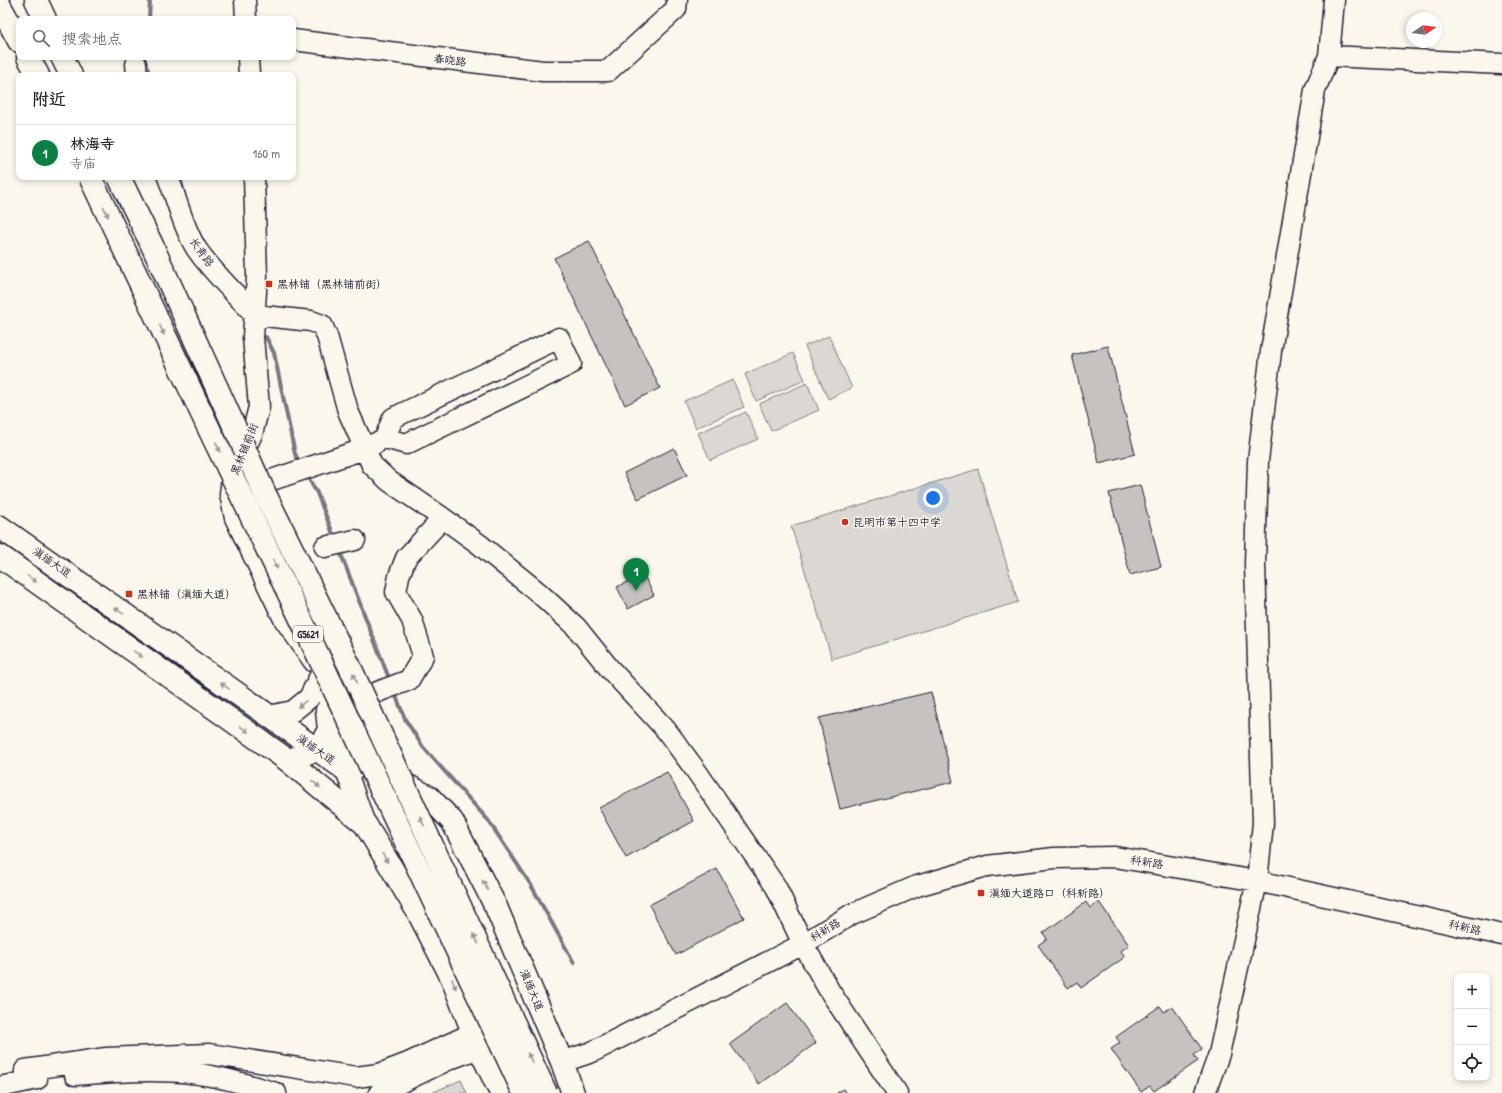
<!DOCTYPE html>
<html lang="zh">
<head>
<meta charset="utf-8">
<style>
	body { margin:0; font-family:"Patrick Hand","LXGW WenKai TC",sans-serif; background:#f6f6f6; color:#202124 }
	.controls { position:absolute; right:12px; bottom:12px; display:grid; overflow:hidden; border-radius:8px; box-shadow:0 2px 6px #0003 }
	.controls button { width:36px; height:36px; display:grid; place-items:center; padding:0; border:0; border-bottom:1px solid #e0e0e0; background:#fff; color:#202124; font:20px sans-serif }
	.compass { position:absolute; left:1406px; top:12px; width:36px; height:36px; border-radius:50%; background:#fff; box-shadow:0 2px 6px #0003; rotate:77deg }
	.you { position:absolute; left:933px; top:498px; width:14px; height:14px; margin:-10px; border:3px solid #fff; border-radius:50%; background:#1a73e8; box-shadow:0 0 0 6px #1a73e833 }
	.badge { display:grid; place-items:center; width:26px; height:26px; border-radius:50%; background:#0b8043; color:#fff; font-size:13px; font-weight:700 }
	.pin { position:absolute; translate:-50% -33px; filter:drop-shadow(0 1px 2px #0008) }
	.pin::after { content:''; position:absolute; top:21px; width:14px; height:12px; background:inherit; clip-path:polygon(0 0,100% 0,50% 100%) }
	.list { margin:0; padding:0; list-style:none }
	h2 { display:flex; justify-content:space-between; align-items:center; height:52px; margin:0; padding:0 16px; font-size:17px }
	h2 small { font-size:13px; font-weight:400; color:#757577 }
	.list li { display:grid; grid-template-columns:26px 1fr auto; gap:12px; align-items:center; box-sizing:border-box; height:56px; padding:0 16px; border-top:1px solid #e0e0e0 }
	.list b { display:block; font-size:15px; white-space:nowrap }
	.list p { margin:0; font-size:13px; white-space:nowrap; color:#757577 }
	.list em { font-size:13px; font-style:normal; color:#757577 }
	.icon { flex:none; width:22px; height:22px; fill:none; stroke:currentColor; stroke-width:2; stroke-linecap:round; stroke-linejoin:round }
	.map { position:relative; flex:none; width:1502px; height:1093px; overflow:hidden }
	.search { position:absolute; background:#fff; box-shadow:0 2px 6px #0003; left:16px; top:16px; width:280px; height:44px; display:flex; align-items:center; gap:10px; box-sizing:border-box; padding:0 14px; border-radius:8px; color:#757577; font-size:15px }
	.panel { position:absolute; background:#fff; box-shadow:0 2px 6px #0003; left:16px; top:72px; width:280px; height:108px; border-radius:8px }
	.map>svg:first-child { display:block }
</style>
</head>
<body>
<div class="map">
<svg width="1502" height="1093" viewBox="0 0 1502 1093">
	<rect width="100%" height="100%" fill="#fbf7ec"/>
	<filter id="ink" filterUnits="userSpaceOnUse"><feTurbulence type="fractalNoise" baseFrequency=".025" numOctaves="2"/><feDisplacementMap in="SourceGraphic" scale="8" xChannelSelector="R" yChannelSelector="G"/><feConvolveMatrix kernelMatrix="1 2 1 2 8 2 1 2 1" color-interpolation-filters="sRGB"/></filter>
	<g filter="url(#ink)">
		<!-- green -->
		<path fill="#dbd8d3" stroke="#7e7d87" d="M829,336L852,388L828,399L805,346Z
			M793,353L805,380L756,401L745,374Z
			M733,380L744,407L696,428L684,401Z
			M807,383L819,410L771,431L759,404Z
			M746,412L758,439L710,460L698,433Z
			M978,469L1018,602L832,659L791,526Z
			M461,1080L467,1093H431Z"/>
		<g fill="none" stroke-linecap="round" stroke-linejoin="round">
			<!-- stream -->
			<path stroke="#787681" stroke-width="4" d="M149,19L150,0
				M148,75V69
				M180,177L185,198
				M266,337L274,353L295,454L301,465
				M306,474L317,493L335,539
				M339,549L390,681
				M394,691L405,719L423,747L488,820L531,885L574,963"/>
		</g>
		<!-- building -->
		<path fill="#c6c2c0" stroke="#22223b" d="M589,241L660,388L625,405L554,258Z
			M1108,346L1135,454L1099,463L1072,355Z
			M674,448L687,475L638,499L624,473Z
			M1140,485L1161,567L1130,575L1109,493Z
			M643,574L654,595L628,609L617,587Z
			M931,692L953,782L840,809L819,718Z
			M667,772L694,821L626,858L599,808Z
			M717,869L744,918L676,955L649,905Z
			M1086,902L1090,908L1099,902L1129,945L1121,951L1125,957L1081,988L1077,982L1068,988L1038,945L1047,939L1043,933Z
			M787,1003L816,1043L759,1084L730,1044Z
			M1160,1006L1164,1012L1172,1006L1202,1049L1194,1055L1198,1061L1154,1091L1150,1086L1141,1092L1111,1049L1120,1043L1116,1037Z
			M843,1089L846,1093H837Z"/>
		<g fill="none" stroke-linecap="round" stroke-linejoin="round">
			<!-- minor casing -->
			<g stroke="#22223b" stroke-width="23">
				<path id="minor" d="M245,0L246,19
					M293,40L543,71H608L676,9L677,0
					M1329,56L1502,64
					M248,57L249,75
					M136,64L137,75
					M168,177C177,200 183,227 196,248C211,271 236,294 255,315L311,321L322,325L327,336L348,411L372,465L389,481L443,518L479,544L539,593L576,627L609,668L666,730L697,772L776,887L803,944L829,990L897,1093
					M254,177L257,276L253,337L259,407L252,434L232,477L230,494L235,518L284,619L314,662
					M559,338L571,364L406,444L385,438L393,418Z
					M245,489L364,449L376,443
					M325,547L355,540
					M328,698L346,770L365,824
					M338,711L380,691L409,680L423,656L412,620L396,592L399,576L406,558L443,518
					M269,716L293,711L309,698L321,674
					M286,759L308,754L316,749L328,730L326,710
					M562,1062L592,1052L803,944L852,914L917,886L987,866L1054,858L1115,857L1257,881L1502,935
					M75,1075C113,1072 153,1069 191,1073C220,1076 249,1085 276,1093
					M25,1081V1070L106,1058L209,1054L356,1077L379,1074L408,1063L473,1033
					M0,1087L37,1079
					M379,1093L450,1059L479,1048
					M1205,1093L1219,1054L1257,881L1263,823L1255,565L1258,461L1271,351L1315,90L1329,56L1334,0"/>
			</g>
			<!-- major casing -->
			<g stroke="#22223b" stroke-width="25">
				<path id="major" d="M0,527L346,770L367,764L429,797L452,821L496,907L562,1062L573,1093
					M0,556L286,759L365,824L418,912L452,978L479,1048L501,1093"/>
			</g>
			<!-- highway casing -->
			<g stroke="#22223b" stroke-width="25">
				<path id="highway" d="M36,0L45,19
					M0,6L19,41
					M28,57L38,75
					M62,57L71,75"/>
			</g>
			<!-- minor -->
			<use href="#minor" stroke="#fbf7ec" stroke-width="20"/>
			<!-- major -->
			<use href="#major" stroke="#fbf7ec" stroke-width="22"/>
			<!-- highway -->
			<use href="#highway" stroke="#fbf7ec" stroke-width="22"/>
			<!-- highway-bridge casing -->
			<g stroke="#22223b" stroke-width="25" stroke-linecap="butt">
				<path id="highway-bridge" d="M90,177L211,433L300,617L524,1093
					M119,177L152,245L265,494L350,667L546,1093"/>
			</g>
			<!-- highway-bridge -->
			<use href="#highway-bridge" stroke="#fbf7ec" stroke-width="22"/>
		</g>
		<!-- one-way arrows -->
		<defs><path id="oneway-solid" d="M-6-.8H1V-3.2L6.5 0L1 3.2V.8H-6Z"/></defs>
		<g fill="#99979c">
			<use href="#oneway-solid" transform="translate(106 212) rotate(65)"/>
			<use href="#oneway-solid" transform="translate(162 330) rotate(65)"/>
			<use href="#oneway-solid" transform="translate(218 447) rotate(64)"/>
			<use href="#oneway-solid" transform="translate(275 564) rotate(64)"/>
			<use href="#oneway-solid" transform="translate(32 579) rotate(35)"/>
			<use href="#oneway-solid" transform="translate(119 611) rotate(-145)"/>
			<use href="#oneway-solid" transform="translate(138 654) rotate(35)"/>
			<use href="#oneway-solid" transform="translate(355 678) rotate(-115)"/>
			<use href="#oneway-solid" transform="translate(225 686) rotate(-145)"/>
			<use href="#oneway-solid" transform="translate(302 704) rotate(142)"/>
			<use href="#oneway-solid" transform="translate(244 729) rotate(35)"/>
			<use href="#oneway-solid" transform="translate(316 784) rotate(40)"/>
			<use href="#oneway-solid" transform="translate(422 821) rotate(-115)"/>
			<use href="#oneway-solid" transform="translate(385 858) rotate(59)"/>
			<use href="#oneway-solid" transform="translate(485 885) rotate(-118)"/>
			<use href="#oneway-solid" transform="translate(476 939) rotate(-115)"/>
			<use href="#oneway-solid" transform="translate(454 984) rotate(69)"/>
			<use href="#oneway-solid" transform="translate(530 1058) rotate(-115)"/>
		</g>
	</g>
	<!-- markers -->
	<g fill="#c8321e" stroke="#fbf7ec" stroke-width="1.5">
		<rect x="265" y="280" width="8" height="8" rx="2"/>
		<circle cx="845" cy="522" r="4"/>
		<rect x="125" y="590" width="8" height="8" rx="2"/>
		<rect x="977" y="889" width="8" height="8" rx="2"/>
	</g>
	<g text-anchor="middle" stroke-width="3" stroke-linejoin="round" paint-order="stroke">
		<!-- shield labels -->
		<rect fill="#fbf7ec" stroke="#636270" stroke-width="1" x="293" y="626" width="30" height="16" rx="3"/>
		<g font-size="10" font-weight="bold" fill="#22223b">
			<text x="308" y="638">G5621</text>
		</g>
		<!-- street labels -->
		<g font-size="11" fill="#22223b" stroke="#fbf7ec">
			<text transform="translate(450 60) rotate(7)" y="4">春晓路</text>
			<text transform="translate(202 252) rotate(55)" y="4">长青路</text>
			<text transform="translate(244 449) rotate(-68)" y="4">黑林铺前街</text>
			<text transform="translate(52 562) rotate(35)" y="4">滇缅大道</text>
			<text transform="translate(316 749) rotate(35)" y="4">滇缅大道</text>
			<text transform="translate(1147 862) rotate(9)" y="4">科新路</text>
			<text transform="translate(1465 927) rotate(13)" y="4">科新路</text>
			<text transform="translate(825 930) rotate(-31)" y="4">科新路</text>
			<text transform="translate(532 990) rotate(67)" y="4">滇缅大道</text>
		</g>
		<!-- poi labels -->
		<g font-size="11" fill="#22223b" stroke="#fbf7ec" text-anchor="start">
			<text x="277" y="288">黑林铺（黑林铺前街）</text>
			<text x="853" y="526">昆明市第十四中学</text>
			<text x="137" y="598">黑林铺（滇缅大道）</text>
			<text x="989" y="897">滇缅大道路口（科新路）</text>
		</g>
	</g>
</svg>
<div class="controls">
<button>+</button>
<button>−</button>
<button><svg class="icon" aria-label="locate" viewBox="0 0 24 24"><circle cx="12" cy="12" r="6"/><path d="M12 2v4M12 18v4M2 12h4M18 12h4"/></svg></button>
</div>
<svg class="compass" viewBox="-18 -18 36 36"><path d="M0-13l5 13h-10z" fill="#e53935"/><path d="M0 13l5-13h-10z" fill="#757577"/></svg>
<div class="you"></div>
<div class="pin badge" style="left:636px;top:591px">1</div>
<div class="search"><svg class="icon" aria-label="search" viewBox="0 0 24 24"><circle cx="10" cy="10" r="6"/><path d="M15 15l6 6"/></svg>搜索地点</div>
<section class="panel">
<h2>附近<small></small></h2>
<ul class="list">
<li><span class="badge">1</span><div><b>林海寺</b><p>寺庙</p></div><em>160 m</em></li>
</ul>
</section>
</div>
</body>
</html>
